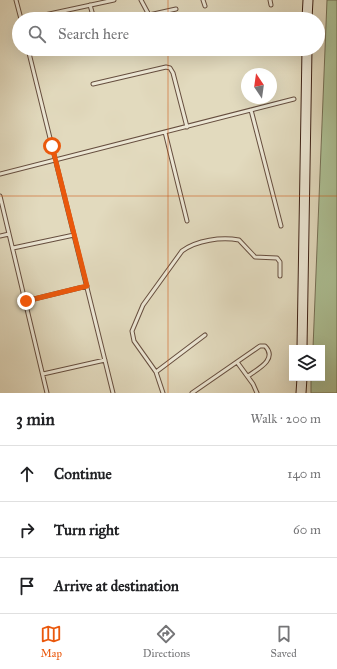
<!DOCTYPE html>
<html lang="en">
<head>
<meta charset="utf-8">
<style>
	body { margin:0; font-family:"IM FELL Great Primer",serif; background:#f6f6f6; color:#202124 }
	.controls { position:absolute; right:12px; bottom:12px; display:grid; overflow:hidden; border-radius:0px; box-shadow:0 4px 16px #0002 }
	.controls button { width:36px; height:36px; display:grid; place-items:center; padding:0; border:0; border-bottom:1px solid #e0e0e0; background:#fff; color:#202124; font:20px sans-serif }
	.compass { position:absolute; left:241px; top:68px; width:36px; height:36px; border-radius:50%; background:#fff; box-shadow:0 4px 16px #0002; rotate:347deg }
	.stop { position:absolute; width:12px; height:12px; margin:-9px; border:3px solid #ea580c; border-radius:50%; background:#fff }
	.stop.end { background:#ea580c; border-color:#fff; box-shadow:0 1px 4px #0008 }
	.list { margin:0; padding:0; list-style:none }
	h2 { display:flex; justify-content:space-between; align-items:center; height:52px; margin:0; padding:0 16px; font-size:17px }
	h2 small { font-size:13px; font-weight:400; color:#757577 }
	.list li { display:grid; grid-template-columns:26px 1fr auto; gap:12px; align-items:center; box-sizing:border-box; height:56px; padding:0 16px; border-top:1px solid #e0e0e0 }
	.list b { display:block; font-size:15px; white-space:nowrap }
	.list em { font-size:13px; font-style:normal; color:#757577 }
	.icon { flex:none; width:22px; height:22px; fill:none; stroke:currentColor; stroke-width:2; stroke-linecap:round; stroke-linejoin:round }
	.map { position:relative; flex:none; width:337px; height:393px; overflow:hidden }
	.search { position:absolute; background:#fff; box-shadow:0 4px 16px #0002; left:12px; right:12px; top:12px; height:44px; display:flex; align-items:center; gap:10px; box-sizing:border-box; padding:0 14px; border-radius:22px; color:#757577; font-size:15px }
	.sheet { height:220px; background:#fff }
	nav { display:flex; justify-content:space-around; align-items:center; box-sizing:border-box; height:56px; border-top:1px solid #e0e0e0; background:#fff; font-size:11px; color:#757577 }
	nav a { display:grid; justify-items:center; gap:2px }
	nav .on { color:#ea580c }
	.map>svg:first-child { display:block }
</style>
</head>
<body>
<div class="map">
<svg width="337" height="393" viewBox="0 0 337 393">
	<rect width="100%" height="100%" fill="#e2dabe"/>
	<filter id="stains"><feTurbulence type="fractalNoise" baseFrequency=".005" numOctaves="4"/><feColorMatrix values="0 0 0 0 .2 0 0 0 0 .09 0 0 0 0 .02 0 0 0 .5 -.17"/></filter>
	<radialGradient id="worn" r=".72"><stop offset=".6" stop-color="#630" stop-opacity="0"/><stop offset="1" stop-color="#630" stop-opacity=".3"/></radialGradient>
	<!-- green -->
	<path fill="#adc196" stroke="#757056" d="M327,0H337V393H311V378H322V348H313Z"/>
	<g fill="none" stroke-linecap="round" stroke-linejoin="round">
		<!-- lane casing -->
		<g stroke="#664e3f" stroke-width="5">
			<path id="lane" d="M16,0L21,19
				M141,0L149,15L176,9
				M203,0L205,6
				M270,0L271,5
				M90,5L94,19
				M26,19L114,0
				M133,19L149,15
				M28,49L113,393
				M93,84L166,67L170,68L173,73L187,127
				M251,110L281,226
				M165,132L187,221
				M0,174L294,99
				M0,196L47,393
				M0,236L9,234
				M13,248L74,235
				M26,301L87,286
				M237,362L253,384L257,393
				M156,372L205,335
				M43,374L105,360
				M163,393L156,372L134,341L132,331L143,305L182,251C197,240 221,237 239,240L255,257L277,258L280,262V276
				M192,393L260,346H265C278,359 258,369 248,376"/>
		</g>
		<!-- secondary casing -->
		<g stroke="#3d2015" stroke-width="11">
			<path id="secondary" d="M307,19L308,0
				M302,348L307,49
				M301,393L302,378"/>
		</g>
		<!-- lane -->
		<use href="#lane" stroke="#ece7d5" stroke-width="3"/>
		<!-- secondary -->
		<use href="#secondary" stroke="#ece7d5" stroke-width="9"/>
	</g>
	<g fill="none" stroke-linecap="round" stroke-linejoin="round">
		<!-- route -->
		<path stroke="#ea580c" stroke-width="5" d="M26,301L87,286L52,146"/>
	</g>
	<!-- grid -->
	<path fill="none" stroke="#ce500d" stroke-width="1" stroke-opacity="0.55" d="M168,0V19M168,49V393M0,196H337"/>
	<rect width="100%" height="100%" filter="url(#stains)"/>
	<rect width="100%" height="100%" fill="url(#worn)"/>
</svg>
<div class="controls">
<button><svg class="icon" aria-label="layers" viewBox="0 0 24 24"><path d="M12 4l9 5-9 5-9-5zM3 14l9 5 9-5"/></svg></button>
</div>
<svg class="compass" viewBox="-18 -18 36 36"><path d="M0-13l5 13h-10z" fill="#e53935"/><path d="M0 13l5-13h-10z" fill="#757577"/></svg>
<div class="stop" style="left:52px;top:146px"></div>
<div class="stop end" style="left:26px;top:301px"></div>
<div class="search"><svg class="icon" aria-label="search" viewBox="0 0 24 24"><circle cx="10" cy="10" r="6"/><path d="M15 15l6 6"/></svg>Search here</div>
</div>
<section class="sheet">
<h2>3 min<small>Walk · 200 m</small></h2>
<ul class="list">
<li><svg class="icon" aria-label="ahead" viewBox="0 0 24 24"><path d="M12 20V5M6 11l6-6 6 6"/></svg><div><b>Continue</b></div><em>140 m</em></li>
<li><svg class="icon" aria-label="right" viewBox="0 0 24 24"><path d="M7 20v-9h11M14 6l5 5-5 5"/></svg><div><b>Turn right</b></div><em>60 m</em></li>
<li><svg class="icon" aria-label="arrive" viewBox="0 0 24 24"><path d="M6 21V4h12l-3 4 3 4H6"/></svg><div><b>Arrive at destination</b></div></li>
</ul>
</section>
<nav>
<a class="on"><svg class="icon" aria-label="map" viewBox="0 0 24 24"><path d="M3 6l6-2 6 2 6-2v14l-6 2-6-2-6 2zM9 4v14M15 6v14"/></svg>Map</a>
<a><svg class="icon" aria-label="directions" viewBox="0 0 24 24"><path d="M12 3l9 9-9 9-9-9zM9 14v-3h6M13 9l2 2-2 2"/></svg>Directions</a>
<a><svg class="icon" aria-label="saved" viewBox="0 0 24 24"><path d="M7 4h10v16l-5-4-5 4z"/></svg>Saved</a>
</nav>
</body>
</html>
